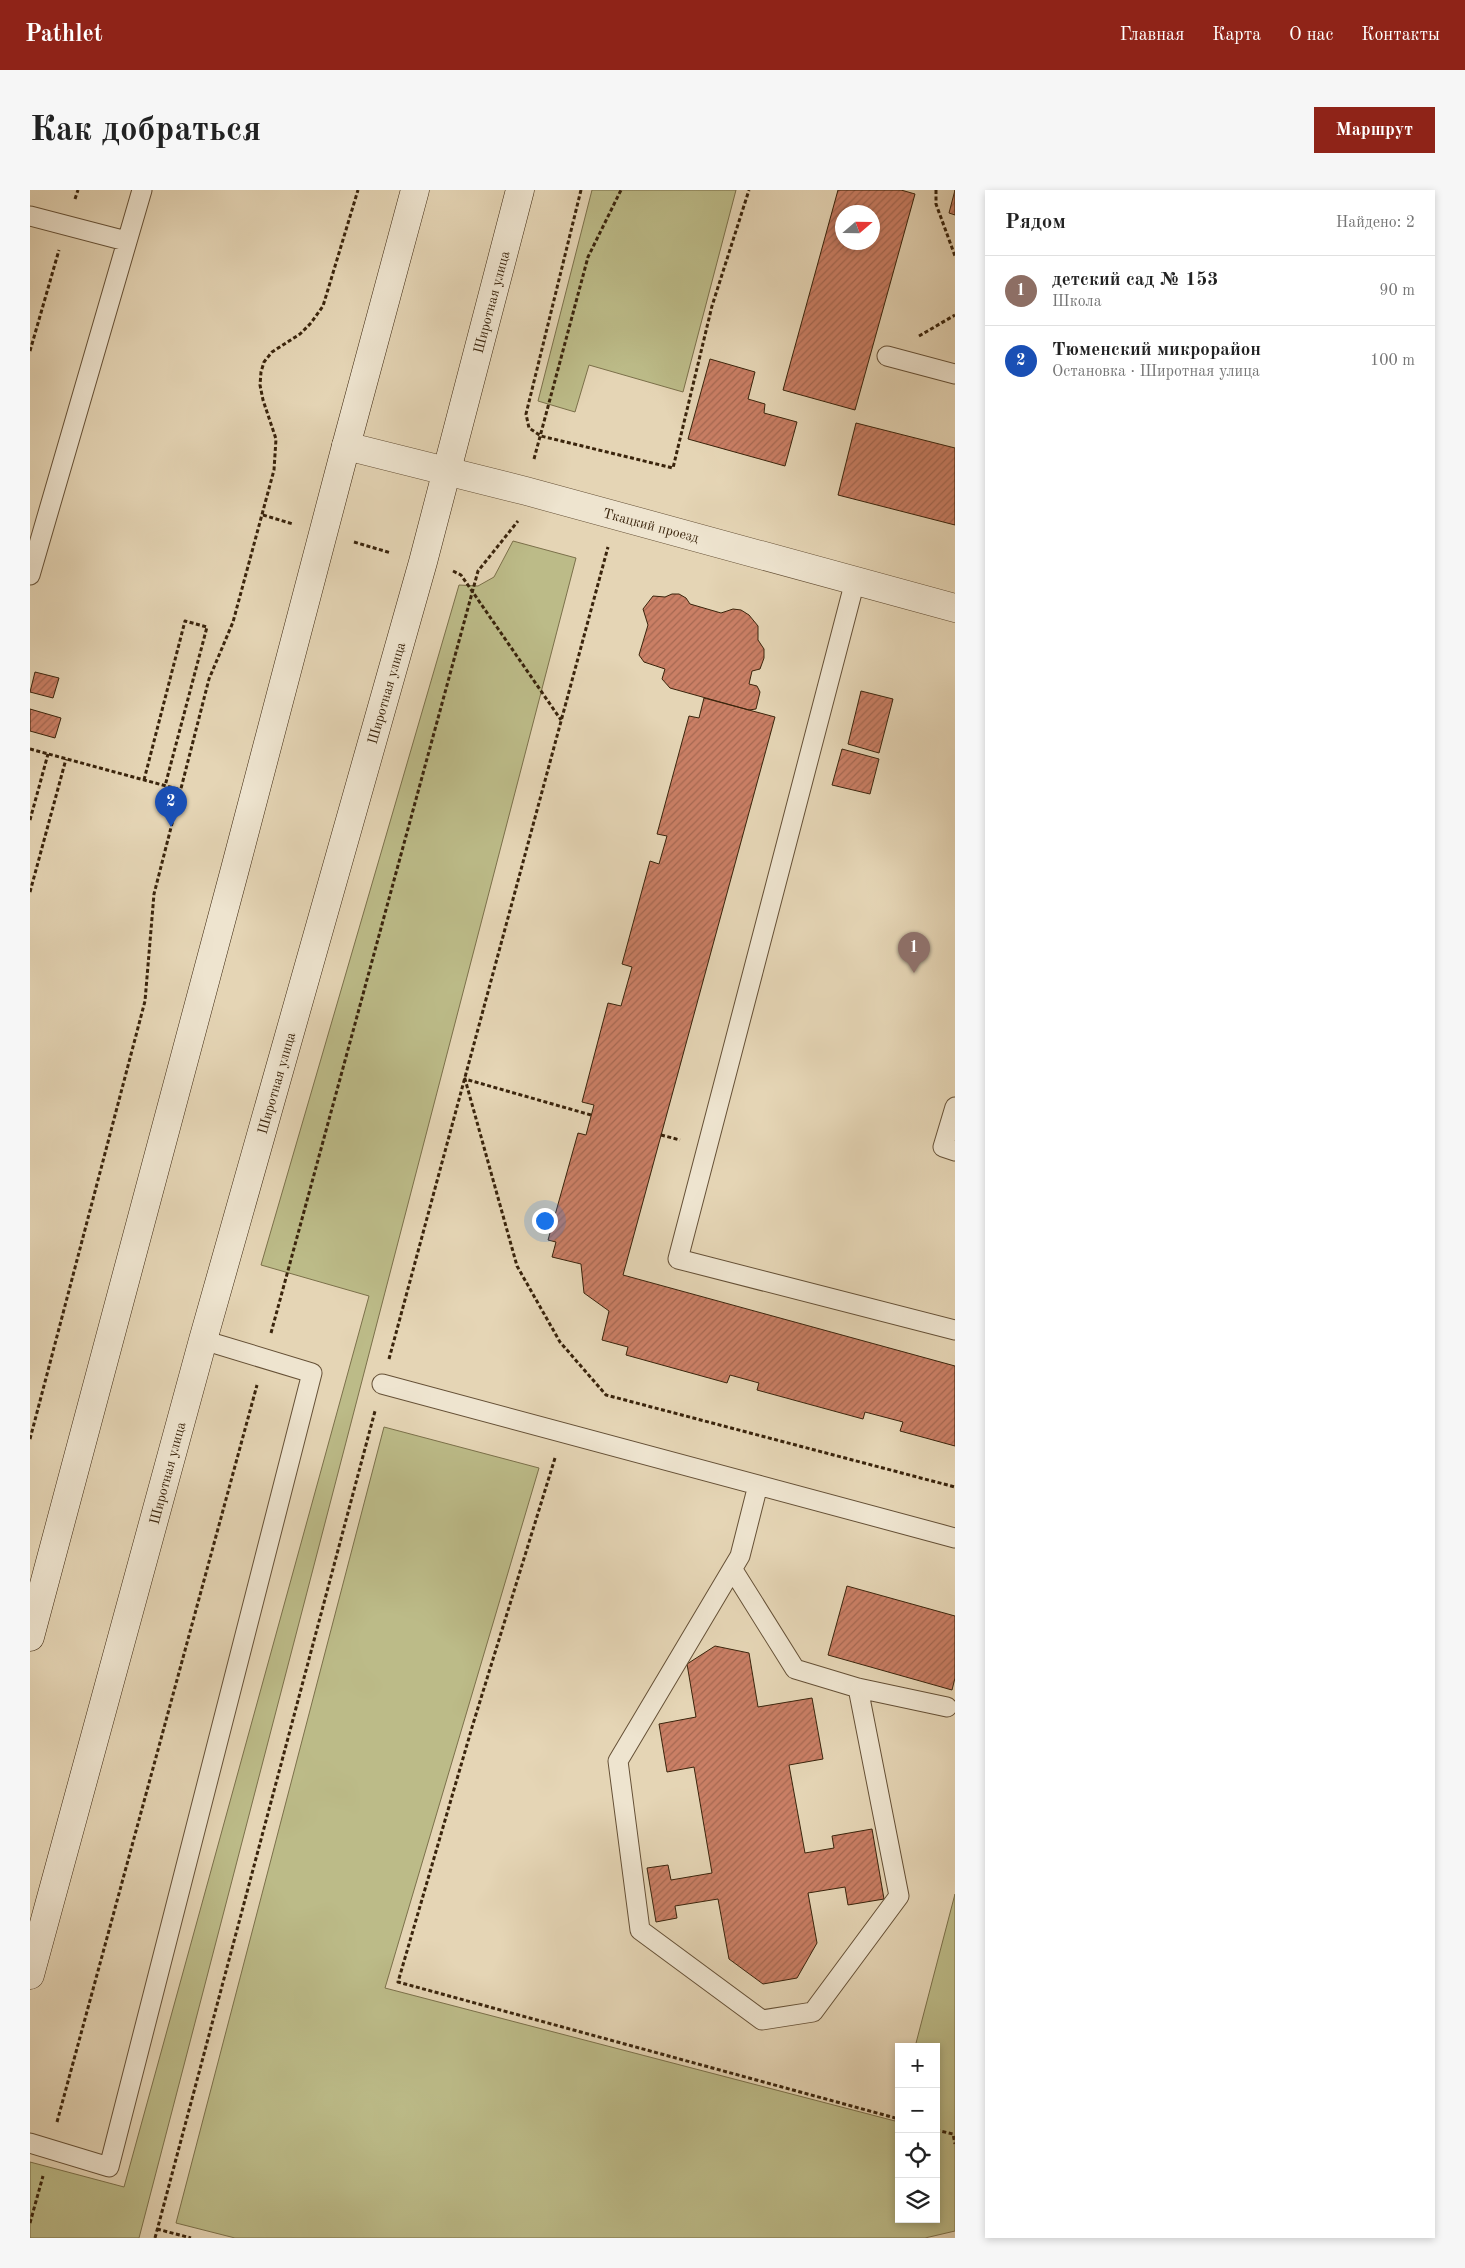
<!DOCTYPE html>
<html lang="ru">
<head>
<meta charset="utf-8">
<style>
	body { margin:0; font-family:"Old Standard TT",serif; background:#f6f6f6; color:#222 }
	.controls { position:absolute; right:15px; bottom:15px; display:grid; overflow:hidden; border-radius:0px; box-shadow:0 2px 8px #0003 }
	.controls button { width:45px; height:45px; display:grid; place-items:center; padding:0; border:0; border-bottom:1px solid #e0e0e0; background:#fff; color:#222; font:25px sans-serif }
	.compass { position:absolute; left:805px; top:15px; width:45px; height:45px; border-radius:50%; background:#fff; box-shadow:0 2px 8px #0003; rotate:70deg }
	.you { position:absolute; left:514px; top:1030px; width:18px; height:18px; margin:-12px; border:4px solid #fff; border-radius:50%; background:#1a73e8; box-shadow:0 0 0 8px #1a73e833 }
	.badge { display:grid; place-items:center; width:32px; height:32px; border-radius:50%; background:#8f2418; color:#fff; font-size:16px; font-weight:700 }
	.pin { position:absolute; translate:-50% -41px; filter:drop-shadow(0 1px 2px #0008) }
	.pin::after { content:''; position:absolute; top:26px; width:18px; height:15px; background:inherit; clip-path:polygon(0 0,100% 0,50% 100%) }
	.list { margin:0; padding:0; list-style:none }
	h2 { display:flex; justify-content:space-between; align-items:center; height:65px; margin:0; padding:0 20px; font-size:21px }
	h2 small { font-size:16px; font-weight:400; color:#767676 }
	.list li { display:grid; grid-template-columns:32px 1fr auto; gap:15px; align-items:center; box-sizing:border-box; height:70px; padding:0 20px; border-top:1px solid #e0e0e0 }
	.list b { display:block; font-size:19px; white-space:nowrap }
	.list p { margin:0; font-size:16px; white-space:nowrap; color:#767676 }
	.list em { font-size:16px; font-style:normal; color:#767676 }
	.icon { flex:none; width:28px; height:28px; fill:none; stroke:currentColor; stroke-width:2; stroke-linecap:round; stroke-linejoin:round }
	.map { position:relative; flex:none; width:925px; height:2048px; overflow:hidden; border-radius:0px }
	header { display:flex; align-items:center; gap:30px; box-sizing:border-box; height:70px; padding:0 25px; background:#8f2418; color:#fff }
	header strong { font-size:24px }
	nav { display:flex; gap:28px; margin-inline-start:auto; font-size:18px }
	.intro { display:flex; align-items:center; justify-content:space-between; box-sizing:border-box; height:120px; padding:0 30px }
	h1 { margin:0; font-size:35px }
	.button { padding:12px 22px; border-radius:0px; background:#8f2418; color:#fff; font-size:18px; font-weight:700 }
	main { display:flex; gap:30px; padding:0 30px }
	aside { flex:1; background:#fff; border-radius:0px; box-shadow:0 2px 8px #0003 }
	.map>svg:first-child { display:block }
</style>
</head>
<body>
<header>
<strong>Pathlet</strong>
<nav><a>Главная</a><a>Карта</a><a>О нас</a><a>Контакты</a></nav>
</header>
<div class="intro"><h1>Как добраться</h1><a class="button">Маршрут</a></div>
<main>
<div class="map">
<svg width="925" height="2048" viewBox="0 0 925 2048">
	<defs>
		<pattern id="building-hatch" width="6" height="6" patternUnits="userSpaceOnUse" patternTransform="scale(1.25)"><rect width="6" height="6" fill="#ca7f65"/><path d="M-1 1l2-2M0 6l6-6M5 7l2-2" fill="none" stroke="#a56852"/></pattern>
	</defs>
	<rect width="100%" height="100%" fill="#e5d5b5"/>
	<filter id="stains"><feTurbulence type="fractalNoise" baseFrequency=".004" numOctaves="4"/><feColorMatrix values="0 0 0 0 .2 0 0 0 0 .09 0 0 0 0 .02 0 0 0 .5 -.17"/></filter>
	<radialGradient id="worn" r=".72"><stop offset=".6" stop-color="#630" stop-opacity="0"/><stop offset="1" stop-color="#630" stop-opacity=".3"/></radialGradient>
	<!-- green -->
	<path fill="#bcbb88" stroke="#7b704a" d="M562,0H706L653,202L559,175L545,222L508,211Z
		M483,351L546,368L109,2048H0V1972L94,1997L339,1106L231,1075L429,395L448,396L464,387Z
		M354,1237L509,1278L355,1798L865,1931L869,1918V2029H906V1857H885L925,1704V2041L895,2048H205L146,2033Z"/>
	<!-- building -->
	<path fill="url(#building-hatch)" stroke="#3a240c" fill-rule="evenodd" d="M808,0H871L885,4L825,220L753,200ZM812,22H842V52H812Z
		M925,0V25L919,23Z
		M680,169L725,182L718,209L735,214L734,223L767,232L755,276L658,249Z
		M826,233L925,258V335L808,305Z
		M642,404H649L656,408L660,414L691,423L703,419L711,420L719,425L728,436V450L734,459V468L730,479L722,481L719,494L727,496L730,502L726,519L719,520L640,498L632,489L635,479L614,472L609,465L618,435L613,419L623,406L635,407Z
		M5,482L29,488L23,508L0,502Z
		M831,501L863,509L849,563L818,554Z
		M674,508L745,527L593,1085L925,1176V1256L870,1241L873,1232L835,1222L833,1229L727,1200L729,1193L700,1185L697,1193L596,1165L598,1157L572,1150L579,1121L554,1103L551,1074L522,1067L526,1052L518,1050L548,943L556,945L564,915L552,912L578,813L591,816L602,777L592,774L620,671L629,674L637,646L627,644L659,526L669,528Z
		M0,519L31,528L25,548L0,541Z
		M812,559L849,569L840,604L802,595Z
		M817,1396L925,1426V1488L922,1500L798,1465Z
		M685,1456L719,1463L728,1517L782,1508L793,1569L759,1575L775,1663L804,1658L802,1646L842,1639L854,1709L818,1715L815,1697L778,1703L787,1753L767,1788L733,1794L699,1769L688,1709L645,1716L647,1728L626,1732L617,1678L638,1675L641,1690L682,1683L664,1577L637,1582L629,1534L666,1527L657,1474Z"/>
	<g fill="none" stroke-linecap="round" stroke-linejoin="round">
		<!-- service casing -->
		<g stroke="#655036" stroke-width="21">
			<path id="service" d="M0,26L96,51
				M857,166L925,184
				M0,385L112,0
				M825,391L648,1069L925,1140
				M925,917L913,957L925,961
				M352,1194L925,1348
				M728,1295L710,1366L588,1571L610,1740L732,1830L783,1822L869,1706L828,1498
				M703,1380L765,1479L828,1498L917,1517
				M0,1953L79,1977L282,1183L173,1150"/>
		</g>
		<!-- minor casing -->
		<g stroke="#655036" stroke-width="29">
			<path id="minor" d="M316,256L496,301L925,418"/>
		</g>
		<!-- secondary casing -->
		<g stroke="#3a240c" stroke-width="29">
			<path id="secondary" d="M0,1447L205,679L316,256L385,0
				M0,1785L173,1150L393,372L490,0"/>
		</g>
		<!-- path -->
		<path stroke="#3a240c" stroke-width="3" stroke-dasharray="4 2.5" stroke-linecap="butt" d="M551,0L496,224L499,238L511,246L643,278L682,116L719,0
			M906,0V14L925,66
			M45,9L48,0
			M889,146L925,125
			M0,161L29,60
			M504,269L558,67L591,0
			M233,325L263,334
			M324,352L361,363
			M423,381L431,385L531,530
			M0,559L151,600
			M114,590L155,431L177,437L135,596
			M0,630L18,564
			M0,702L36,569
			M561,925L435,889L487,1076L530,1152L576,1205L925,1297
			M631,945L650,950
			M241,1143L448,381L488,331
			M359,1169L578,357
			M0,1249L115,811L124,704L179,489L203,432L244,280L246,249L233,210L230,195L231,182L234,172L242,162L270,144L281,133L293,116L328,0
			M525,1268L443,1534L368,1792L869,1929
			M27,1932L227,1195
			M906,1940L923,1944L925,1954
			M0,2033L13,1986
			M127,2039L161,2048
			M125,2048L345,1221"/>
		<!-- service -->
		<use href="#service" stroke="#eee4cf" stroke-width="19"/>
		<!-- minor -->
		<use href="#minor" stroke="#eee4cf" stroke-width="28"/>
		<!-- secondary -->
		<use href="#secondary" stroke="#eee4cf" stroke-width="28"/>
	</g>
	<g text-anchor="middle" stroke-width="4" stroke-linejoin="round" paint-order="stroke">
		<!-- street labels -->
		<g font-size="14" fill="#3a240c" stroke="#eee4cf">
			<text transform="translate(461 112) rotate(-75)" y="5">Широтная улица</text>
			<text transform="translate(621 335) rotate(15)" y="5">Ткацкий проезд</text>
			<text transform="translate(356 503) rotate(-74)" y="5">Широтная улица</text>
			<text transform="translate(246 893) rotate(-74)" y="5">Широтная улица</text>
			<text transform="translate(137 1283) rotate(-75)" y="5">Широтная улица</text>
		</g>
	</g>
	<rect width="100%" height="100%" filter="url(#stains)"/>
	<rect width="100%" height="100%" fill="url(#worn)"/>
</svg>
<div class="controls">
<button>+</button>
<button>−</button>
<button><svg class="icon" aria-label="locate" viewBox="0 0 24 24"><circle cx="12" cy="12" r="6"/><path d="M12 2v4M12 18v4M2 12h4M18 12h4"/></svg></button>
<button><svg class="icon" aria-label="layers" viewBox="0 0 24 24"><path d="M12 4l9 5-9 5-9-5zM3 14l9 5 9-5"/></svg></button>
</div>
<svg class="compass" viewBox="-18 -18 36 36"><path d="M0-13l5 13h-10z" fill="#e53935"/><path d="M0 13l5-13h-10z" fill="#767676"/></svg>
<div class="you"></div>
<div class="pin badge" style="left:884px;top:783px;background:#8d6e63">1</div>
<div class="pin badge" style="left:141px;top:637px;background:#1a4fb4">2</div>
</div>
<aside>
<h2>Рядом<small>Найдено: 2</small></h2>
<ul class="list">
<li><span class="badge" style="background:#8d6e63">1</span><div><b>детский сад № 153</b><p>Школа</p></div><em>90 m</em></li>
<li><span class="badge" style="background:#1a4fb4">2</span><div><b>Тюменский микрорайон</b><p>Остановка · Широтная улица</p></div><em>100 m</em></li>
</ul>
</aside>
</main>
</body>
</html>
